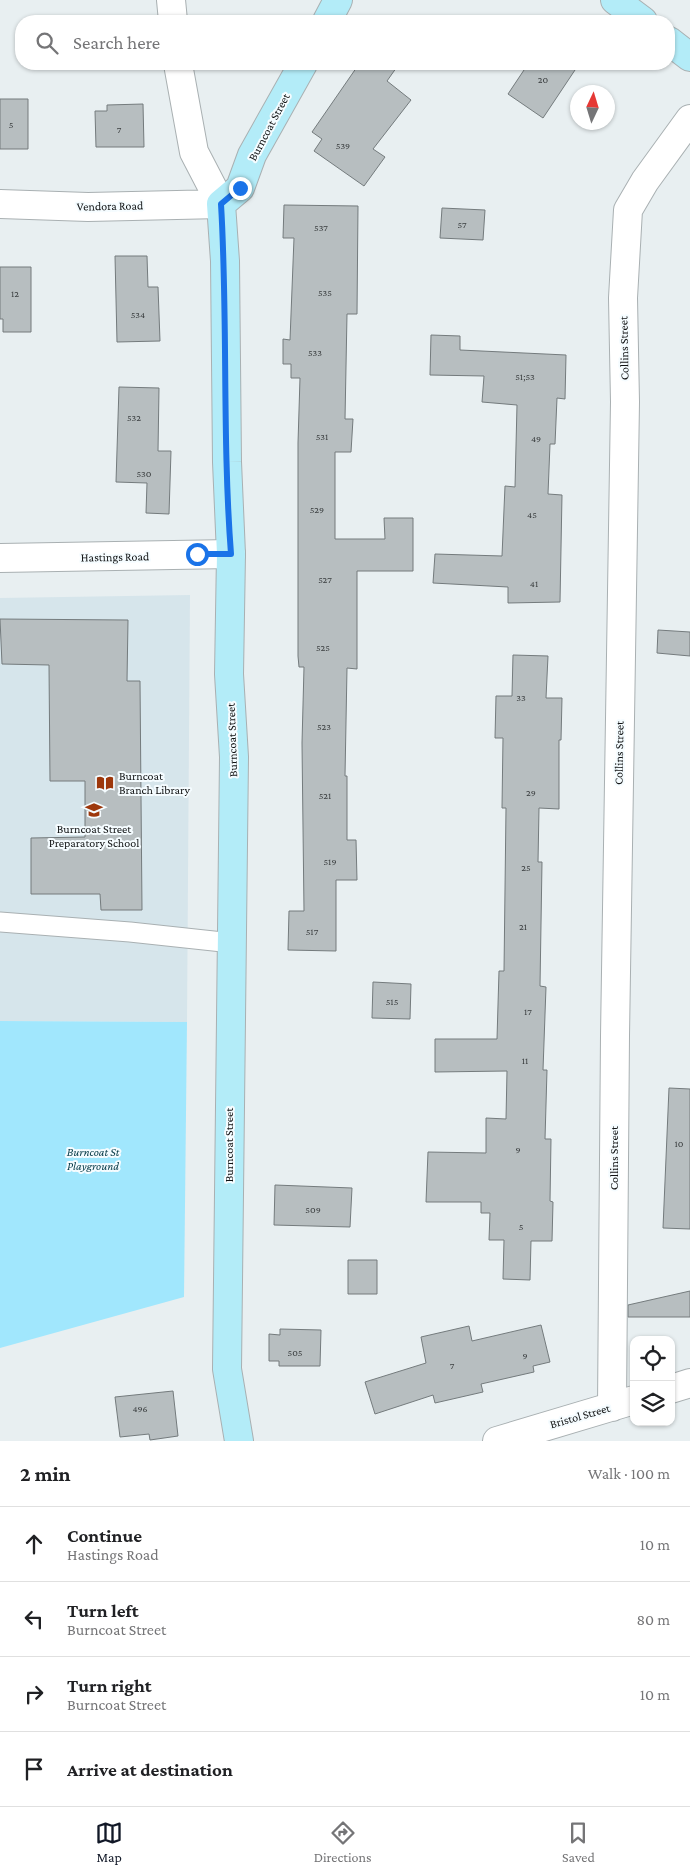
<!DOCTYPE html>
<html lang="en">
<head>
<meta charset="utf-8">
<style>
	body { margin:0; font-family:"Crimson Pro",serif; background:#f6f6f6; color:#202124 }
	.controls { position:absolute; right:15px; bottom:15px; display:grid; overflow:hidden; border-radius:10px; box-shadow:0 1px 4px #0004 }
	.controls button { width:45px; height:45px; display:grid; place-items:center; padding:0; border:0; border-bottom:1px solid #e0e0e0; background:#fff; color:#202124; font:25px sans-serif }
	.compass { position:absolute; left:570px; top:85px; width:45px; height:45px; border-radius:50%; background:#fff; box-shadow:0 1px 4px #0004; rotate:4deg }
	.stop { position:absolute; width:15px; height:15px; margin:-11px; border:4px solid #1a73e8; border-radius:50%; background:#fff }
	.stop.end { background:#1a73e8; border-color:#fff; box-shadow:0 1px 5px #0008 }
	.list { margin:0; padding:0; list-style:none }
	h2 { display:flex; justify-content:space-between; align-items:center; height:65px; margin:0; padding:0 20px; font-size:21px }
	h2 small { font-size:16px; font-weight:400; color:#757577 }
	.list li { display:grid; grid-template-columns:32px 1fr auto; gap:15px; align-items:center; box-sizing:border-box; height:75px; padding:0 20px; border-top:1px solid #e0e0e0 }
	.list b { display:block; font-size:19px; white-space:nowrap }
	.list p { margin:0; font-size:16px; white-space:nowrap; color:#757577 }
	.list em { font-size:16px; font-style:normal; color:#757577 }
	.icon { flex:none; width:28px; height:28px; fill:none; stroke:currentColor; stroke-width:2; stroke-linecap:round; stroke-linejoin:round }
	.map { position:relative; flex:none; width:690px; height:1441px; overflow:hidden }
	.search { position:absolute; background:#fff; box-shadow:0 1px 4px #0004; left:15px; right:15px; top:15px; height:55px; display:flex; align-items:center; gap:12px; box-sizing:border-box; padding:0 18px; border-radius:20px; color:#757577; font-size:19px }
	.sheet { height:365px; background:#fff }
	nav { display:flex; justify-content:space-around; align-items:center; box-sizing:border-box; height:70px; border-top:1px solid #e0e0e0; background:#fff; font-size:14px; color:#757577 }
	nav a { display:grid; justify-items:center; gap:2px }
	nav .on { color:#111827 }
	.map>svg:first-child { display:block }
</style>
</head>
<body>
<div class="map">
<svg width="690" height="1441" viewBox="0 0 690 1441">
	<rect width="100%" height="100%" fill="#e8eff1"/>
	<!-- built -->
	<path fill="#d6e5eb" d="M190,595L187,1022L0,1021V598Z"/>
	<!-- green -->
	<path fill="#a1e7fd" d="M0,1021L187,1022L184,1297L0,1348Z"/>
	<!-- building -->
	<path fill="#b7bec0" stroke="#747b7d" d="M359,64H399L387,81L411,100L373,149L385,157L364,186L314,151L322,139L312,132Z
		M528,64H579L543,118L508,94Z
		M0,99H28V149H0Z
		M143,104L144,147H96L95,111H107V105Z
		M284,205L358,206L357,314H347L345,419H353L351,452H335V539H385L384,518H413V571H357V669L347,668L345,776H347V840H356L357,880H336V951L288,950L289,911H304L302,743L304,667H299L298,656V443L300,378H291V364H283V339L290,340L294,238H283Z
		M442,208L485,210L483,240L440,238Z
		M115,256H147L148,287H158L160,341L117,342Z
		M0,267H31V332H3V319H0Z
		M431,335L460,336V350L566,355L565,399L557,398L555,444H550L548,494L562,495L560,602L508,603V587L433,583L435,554L502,556L505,486L515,487L517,405L482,402L484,376L430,375Z
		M119,387L159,388L158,451H171L169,514L146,513L147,483L116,482Z
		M0,619L128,620L127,681H140L142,910H101L100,894H31V838L85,837V781H50L49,665L2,664Z
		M658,630L690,632V656L657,653Z
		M513,655L548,656L546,698H562L561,740H559V809L539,808L538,862H542L540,986L546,987L543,1070H547L545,1139H551L550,1201L553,1202L552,1241H531L530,1280L503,1279L504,1240H489L490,1213H481V1202H426L428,1152L486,1153V1118L506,1119L507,1071L435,1072V1039H497L499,971H504L506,808H502L503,738H495L496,696H512Z
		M373,982L411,984L410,1019L372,1018Z
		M669,1088L690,1089V1229L663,1228Z
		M275,1185L352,1188L350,1227L274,1225Z
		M348,1260H377V1294H348Z
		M690,1291V1317H628V1305Z
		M541,1325L550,1362L533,1366L534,1372L481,1384L483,1392L435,1403L433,1395L375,1414L365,1382L426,1363L421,1337L469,1326L472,1341Z
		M280,1329L321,1330L320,1366H279V1361H269V1334L280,1335Z
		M173,1391L178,1436L150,1440L149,1434L120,1437L115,1397Z"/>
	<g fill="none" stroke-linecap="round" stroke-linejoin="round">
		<!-- service casing -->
		<g stroke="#a9b0b2" stroke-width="21">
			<path id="service" d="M0,922L130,932L232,943"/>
		</g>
		<!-- minor casing -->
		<g stroke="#a9b0b2" stroke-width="30">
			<path id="minor" d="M171,0L173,21
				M0,204L88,207L221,204L194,152L178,64
				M0,558L231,554
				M671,1389L690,1383
				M612,1407L615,1036L625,402L623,298L628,210L645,181L690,119
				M497,1441L634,1400"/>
		</g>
		<!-- secondary casing -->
		<g stroke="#a9b0b2" stroke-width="30">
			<path id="secondary" d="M615,0L643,21
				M327,21L338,0
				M669,41L690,57
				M239,1441L227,1369L234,757L229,674L231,554L227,462L225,261L221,204L240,188L252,155L303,64"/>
		</g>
		<!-- service -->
		<use href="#service" stroke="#fff" stroke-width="19"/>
		<!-- minor -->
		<use href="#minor" stroke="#fff" stroke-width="28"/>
		<!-- secondary -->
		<use href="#secondary" stroke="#b3ecf8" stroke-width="28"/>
	</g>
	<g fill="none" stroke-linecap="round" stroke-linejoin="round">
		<!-- route -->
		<path stroke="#1a73e8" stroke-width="6" d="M197,554H231C222,437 228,320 221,204L240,188"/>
	</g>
	<!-- icons -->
	<defs>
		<g id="library-bare" transform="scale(1.35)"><path d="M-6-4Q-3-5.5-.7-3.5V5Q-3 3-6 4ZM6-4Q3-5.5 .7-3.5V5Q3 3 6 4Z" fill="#9d370b" stroke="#f5fcff" stroke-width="2.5" paint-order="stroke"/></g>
		<g id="school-bare" transform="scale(1.35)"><path d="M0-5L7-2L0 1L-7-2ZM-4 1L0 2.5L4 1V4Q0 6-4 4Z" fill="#9d370b" stroke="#f5fcff" stroke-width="2.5" paint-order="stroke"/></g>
	</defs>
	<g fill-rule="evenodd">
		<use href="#library-bare" x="105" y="783"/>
		<use href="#school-bare" x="94" y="810"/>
	</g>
	<g text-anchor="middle" stroke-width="4" stroke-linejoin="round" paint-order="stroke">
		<!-- number labels -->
		<g font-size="10" fill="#3a3e3f">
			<text x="543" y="83">20</text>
			<text x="11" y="128">5</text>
			<text x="119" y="133">7</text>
			<text x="343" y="149">539</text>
			<text x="462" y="228">57</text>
			<text x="321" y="231">537</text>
			<text x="325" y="296">535</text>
			<text x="15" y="297">12</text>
			<text x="138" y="318">534</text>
			<text x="315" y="356">533</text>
			<text x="525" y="380">51;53</text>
			<text x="134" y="421">532</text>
			<text x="322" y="440">531</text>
			<text x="536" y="442">49</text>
			<text x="144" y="477">530</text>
			<text x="317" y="513">529</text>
			<text x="532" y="518">45</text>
			<text x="325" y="583">527</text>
			<text x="534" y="587">41</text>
			<text x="323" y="651">525</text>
			<text x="521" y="701">33</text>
			<text x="324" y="730">523</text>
			<text x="531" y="796">29</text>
			<text x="325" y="799">521</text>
			<text x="330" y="865">519</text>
			<text x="526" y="871">25</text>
			<text x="523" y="930">21</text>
			<text x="312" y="935">517</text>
			<text x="392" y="1005">515</text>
			<text x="528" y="1015">17</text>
			<text x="525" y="1064">11</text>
			<text x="679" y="1147">10</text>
			<text x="518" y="1153">9</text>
			<text x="313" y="1213">509</text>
			<text x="521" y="1230">5</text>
			<text x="295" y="1356">505</text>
			<text x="525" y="1359">9</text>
			<text x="452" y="1369">7</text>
			<text x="140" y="1412">496</text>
		</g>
		<!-- street labels -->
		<g font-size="12" fill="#111314" stroke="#f5fcff">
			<text transform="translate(269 127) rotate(-62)" y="4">Burncoat Street</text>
			<text transform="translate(110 206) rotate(-1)" y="4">Vendora Road</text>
			<text transform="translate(624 348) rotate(-91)" y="4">Collins Street</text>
			<text transform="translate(115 557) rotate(-1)" y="4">Hastings Road</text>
			<text transform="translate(232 740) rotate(-92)" y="4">Burncoat Street</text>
			<text transform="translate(619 753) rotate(-89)" y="4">Collins Street</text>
			<text transform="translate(229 1145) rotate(-90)" y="4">Burncoat Street</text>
			<text transform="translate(614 1158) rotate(-90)" y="4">Collins Street</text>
			<text transform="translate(580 1416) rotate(-16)" y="4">Bristol Street</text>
		</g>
		<!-- poi labels -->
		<g font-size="12" fill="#111314" stroke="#f5fcff" text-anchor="start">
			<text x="119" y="780">Burncoat<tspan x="119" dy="14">Branch Library</tspan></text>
			<text x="94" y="833" text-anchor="middle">Burncoat Street<tspan x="94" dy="14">Preparatory School</tspan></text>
		</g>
		<!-- park labels -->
		<g font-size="12" font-style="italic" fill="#043946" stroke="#f5fcff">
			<text x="93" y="1156">Burncoat St<tspan x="93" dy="14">Playground</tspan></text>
		</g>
	</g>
</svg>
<div class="controls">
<button><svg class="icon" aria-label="locate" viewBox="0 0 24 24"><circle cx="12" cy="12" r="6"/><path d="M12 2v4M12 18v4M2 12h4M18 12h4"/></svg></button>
<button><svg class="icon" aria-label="layers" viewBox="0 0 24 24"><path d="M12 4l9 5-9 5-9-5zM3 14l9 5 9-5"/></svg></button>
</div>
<svg class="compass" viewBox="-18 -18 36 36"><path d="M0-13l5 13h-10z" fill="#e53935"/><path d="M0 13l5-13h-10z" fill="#757577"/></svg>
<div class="stop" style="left:197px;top:554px"></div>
<div class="stop end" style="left:240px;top:188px"></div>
<div class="search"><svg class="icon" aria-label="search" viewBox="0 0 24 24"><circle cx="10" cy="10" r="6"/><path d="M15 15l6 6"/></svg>Search here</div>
</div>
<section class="sheet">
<h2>2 min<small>Walk · 100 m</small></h2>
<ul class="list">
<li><svg class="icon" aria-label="ahead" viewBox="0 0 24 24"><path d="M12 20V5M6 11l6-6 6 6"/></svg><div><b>Continue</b><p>Hastings Road</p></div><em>10 m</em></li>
<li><svg class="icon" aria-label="left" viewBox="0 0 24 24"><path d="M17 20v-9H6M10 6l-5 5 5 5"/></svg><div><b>Turn left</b><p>Burncoat Street</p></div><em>80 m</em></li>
<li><svg class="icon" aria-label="right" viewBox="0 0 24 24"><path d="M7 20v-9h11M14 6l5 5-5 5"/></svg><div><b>Turn right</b><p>Burncoat Street</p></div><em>10 m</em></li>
<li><svg class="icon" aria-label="arrive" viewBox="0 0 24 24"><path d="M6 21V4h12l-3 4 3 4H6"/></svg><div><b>Arrive at destination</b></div></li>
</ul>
</section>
<nav>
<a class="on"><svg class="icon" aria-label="map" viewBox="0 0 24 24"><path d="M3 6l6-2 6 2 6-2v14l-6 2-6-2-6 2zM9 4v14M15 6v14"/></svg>Map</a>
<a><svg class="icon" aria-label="directions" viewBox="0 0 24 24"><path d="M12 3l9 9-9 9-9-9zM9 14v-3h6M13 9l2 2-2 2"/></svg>Directions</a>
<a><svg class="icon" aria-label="saved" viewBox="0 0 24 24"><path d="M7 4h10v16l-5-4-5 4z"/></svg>Saved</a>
</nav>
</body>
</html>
